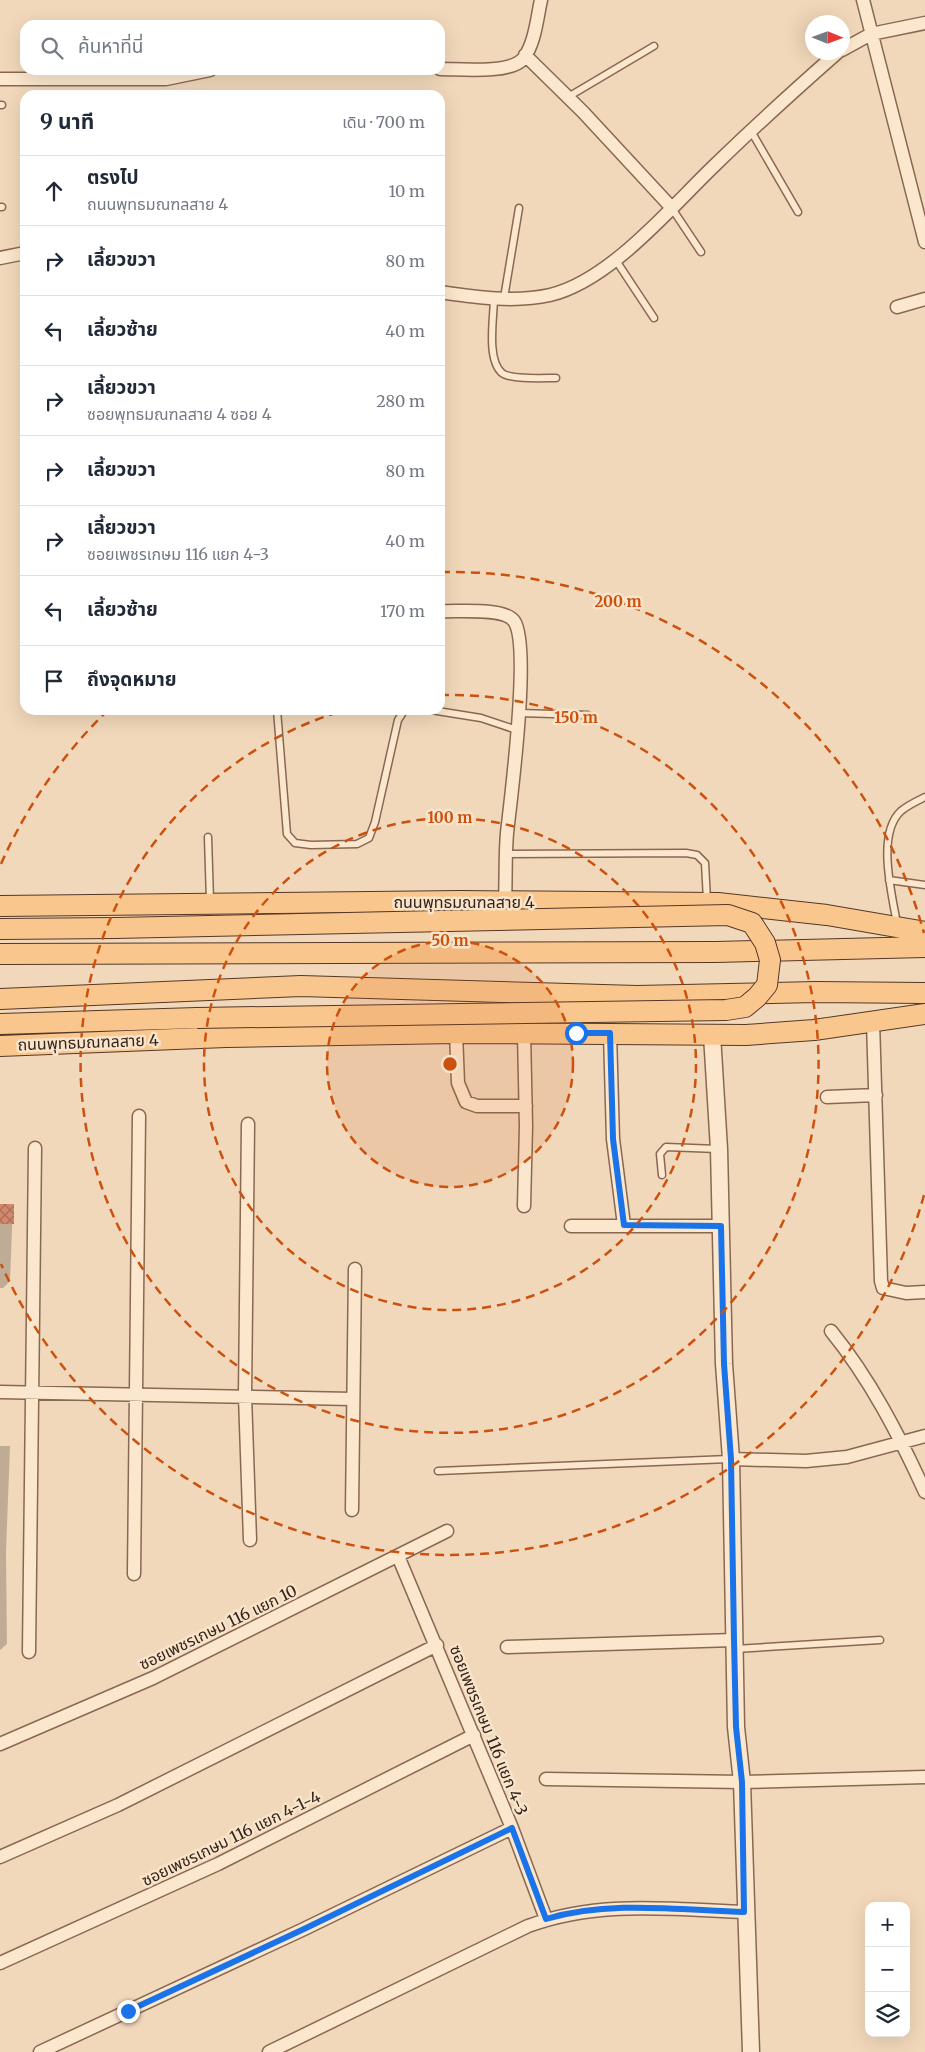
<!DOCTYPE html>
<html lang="th">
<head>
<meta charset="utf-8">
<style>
	body { margin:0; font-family:Merriweather,"Noto Sans Thai",serif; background:#f2f2f3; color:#1f2937 }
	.controls { position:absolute; right:15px; bottom:15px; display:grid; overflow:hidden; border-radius:10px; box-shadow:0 5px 20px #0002 }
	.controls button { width:45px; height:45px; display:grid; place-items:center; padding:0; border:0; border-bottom:1px solid #e0e1e3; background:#fff; color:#1f2937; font:25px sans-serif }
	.compass { position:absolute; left:805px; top:15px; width:45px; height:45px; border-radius:50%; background:#fff; box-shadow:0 5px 20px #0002; rotate:91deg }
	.stop { position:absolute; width:15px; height:15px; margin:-11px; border:4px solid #1a73e8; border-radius:50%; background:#fff }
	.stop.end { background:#1a73e8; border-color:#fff; box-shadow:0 1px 5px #0008 }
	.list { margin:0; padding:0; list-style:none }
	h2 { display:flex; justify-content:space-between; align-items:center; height:65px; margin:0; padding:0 20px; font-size:21px }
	h2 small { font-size:16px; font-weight:400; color:#747a83 }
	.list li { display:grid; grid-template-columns:32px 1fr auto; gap:15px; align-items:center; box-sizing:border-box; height:70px; padding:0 20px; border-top:1px solid #e0e1e3 }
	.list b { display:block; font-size:19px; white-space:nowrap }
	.list p { margin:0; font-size:16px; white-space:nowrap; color:#747a83 }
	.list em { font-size:16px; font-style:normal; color:#747a83 }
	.icon { flex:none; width:28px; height:28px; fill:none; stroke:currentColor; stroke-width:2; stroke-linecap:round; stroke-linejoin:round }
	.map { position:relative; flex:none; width:925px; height:2052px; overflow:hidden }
	.search { position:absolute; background:#fff; box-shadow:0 5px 20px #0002; left:20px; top:20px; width:425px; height:55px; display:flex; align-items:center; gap:12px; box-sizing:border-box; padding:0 18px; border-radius:15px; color:#747a83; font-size:19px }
	.panel { position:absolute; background:#fff; box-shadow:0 5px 20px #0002; left:20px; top:90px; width:425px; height:625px; border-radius:15px }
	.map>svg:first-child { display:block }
</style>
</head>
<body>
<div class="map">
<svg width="925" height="2052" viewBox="0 0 925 2052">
	<defs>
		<pattern id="building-cross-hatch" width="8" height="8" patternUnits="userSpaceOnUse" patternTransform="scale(1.25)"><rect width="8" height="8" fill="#d2886d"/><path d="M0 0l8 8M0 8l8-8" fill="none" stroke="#ab6f59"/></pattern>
	</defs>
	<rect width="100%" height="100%" fill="#f1d8ba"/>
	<!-- shadow -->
	<path fill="#0003" d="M0,1205H13L10,1281L3,1288H0Z
		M0,1446H10L6,1553L7,1644L0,1650Z"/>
	<!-- building -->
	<path fill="url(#building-cross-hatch)" d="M0,1204H14V1224H0Z"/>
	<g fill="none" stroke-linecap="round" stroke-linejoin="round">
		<!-- service casing -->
		<g stroke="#896853" stroke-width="9">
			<path id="service" d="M568,97L654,46
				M0,105H2
				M751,131L798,212
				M0,207H2
				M671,207L701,252
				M615,259L654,318
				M494,297C494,317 486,359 502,373C511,380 544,378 556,378
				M504,298L519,208
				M277,710L287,834L295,843L311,845L357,844L369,838L375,822L398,720L404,711L407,710
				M431,710L481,718L517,730
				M519,713L588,715
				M208,837L210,901
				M507,854L686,853L697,855L705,863L707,900
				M889,880L925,885
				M897,924C892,894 876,834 901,811C908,805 917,801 925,797
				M662,1175L660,1154L666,1147L718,1149
				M438,1471L729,1459
				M735,1649L880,1640"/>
		</g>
		<!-- minor casing -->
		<g stroke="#896853" stroke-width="15">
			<path id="minor" d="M863,0L925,242
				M842,50L871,34L925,23
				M525,55L583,112L671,207
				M440,69C459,69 510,74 523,59C535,44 537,18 541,0
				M0,79H166L210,70
				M0,258L25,253
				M440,292C475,297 514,303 550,295C610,281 671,207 715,165C755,126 796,89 838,52
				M897,307L925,299
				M440,611C457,612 504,607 514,621C531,645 511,797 507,833C505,856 506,879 505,902
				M873,1022L881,1281L883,1288L906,1293L925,1292
				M456,1033L458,1083L466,1102L477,1106H526
				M610,1033L613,1139L624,1225
				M827,1097L876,1095
				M248,1124L245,1396L250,1540
				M524,1206L526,1126L524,1033
				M571,1226H721
				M831,1331C870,1379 899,1435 925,1492
				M0,1392L352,1399
				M731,1459L806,1461L847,1457L925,1436
				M352,1510L355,1269
				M398,1556L512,1828L546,1919
				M134,1574L139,1116
				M507,1647L734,1640
				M29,1652L35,1148
				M0,1744L153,1678L447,1531
				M546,1779L742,1782L925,1777
				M0,1857L118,1805L437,1645
				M0,1963L218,1864L474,1735
				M40,2052L304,1929L512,1828
				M269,2052L528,1926C598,1900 671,1909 745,1912"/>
		</g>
		<!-- tertiary casing -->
		<g stroke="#896853" stroke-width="19">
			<path id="tertiary" d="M712,1035L719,1149L724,1364L731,1459L736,1727L742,1782L751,2052"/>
		</g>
		<!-- primary casing -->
		<g stroke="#553728" stroke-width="22">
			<path id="primary" d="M0,906L462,901L718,903L827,915L925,932
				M0,929L115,928
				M0,954L716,952L925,947
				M0,999L301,986L637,996L815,992L925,993
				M0,1024L197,1018
				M0,1046L226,1037L456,1033L746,1035L814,1030L925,1014"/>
		</g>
		<!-- service -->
		<use href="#service" stroke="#fbe7cd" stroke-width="6"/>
		<!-- minor -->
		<use href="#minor" stroke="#fbe7cd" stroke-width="12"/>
		<!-- tertiary -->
		<use href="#tertiary" stroke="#fbe7cd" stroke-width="16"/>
		<!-- primary -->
		<use href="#primary" stroke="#f9c78d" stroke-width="20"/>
		<!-- primary-bridge casing -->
		<g stroke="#553728" stroke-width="22" stroke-linecap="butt">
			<path id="primary-bridge" d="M115,928L728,915L752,923L765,943L770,960L767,985L757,997L745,1007L726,1010L197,1018"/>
		</g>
		<!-- primary-bridge -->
		<use href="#primary-bridge" stroke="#f9c78d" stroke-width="20"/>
	</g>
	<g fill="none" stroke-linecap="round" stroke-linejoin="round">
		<!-- route -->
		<path stroke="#1a73e8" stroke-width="6" d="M128,2011L304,1929L512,1828L546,1919C609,1900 680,1910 744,1912L742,1782L736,1727L734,1640L731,1459L724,1364L721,1226L624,1225L613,1139L610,1033H576"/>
	</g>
	<!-- distance rings -->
	<circle cx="450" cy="1064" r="123" fill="#cd510e" fill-opacity=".12"/>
	<g fill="none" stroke="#cd510e" stroke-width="2.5" stroke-dasharray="9 6">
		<circle cx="450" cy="1064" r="123"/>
		<circle cx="450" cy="1064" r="246"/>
		<path d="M440 695A369 369 0 1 1 345 710"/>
		<path d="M924 1195A492 492 0 0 1 1 1264M1 864A492 492 0 0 1 108 710M441 572A492 492 0 0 1 924 933"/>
	</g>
	<g text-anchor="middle" stroke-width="5" stroke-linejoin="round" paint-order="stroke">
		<!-- street labels -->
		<g font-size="16" fill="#36231a" stroke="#f8e4ca">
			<text x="464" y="908">ถนนพุทธมณฑลสาย 4</text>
			<text transform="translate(88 1042) rotate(-2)" y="6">ถนนพุทธมณฑลสาย 4</text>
			<text transform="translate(218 1627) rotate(-26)" y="6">ซอยเพชรเกษม 116 แยก 10</text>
			<text transform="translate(489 1730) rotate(68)" y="6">ซอยเพชรเกษม 116 แยก 4-3</text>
			<text transform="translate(231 1838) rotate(-26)" y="6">ซอยเพชรเกษม 116 แยก 4-1-4</text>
		</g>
	</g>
	<circle cx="450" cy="1064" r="8" fill="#cd510e" stroke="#f8e4ca" stroke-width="2.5"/>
	<g font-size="15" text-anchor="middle" font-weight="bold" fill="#cd510e" stroke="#f8e4ca" stroke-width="5" stroke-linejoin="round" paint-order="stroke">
		<text x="618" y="607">200 m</text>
		<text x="576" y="723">150 m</text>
		<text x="450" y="823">100 m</text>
		<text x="450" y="946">50 m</text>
	</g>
</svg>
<div class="controls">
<button>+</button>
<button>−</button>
<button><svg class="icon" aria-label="layers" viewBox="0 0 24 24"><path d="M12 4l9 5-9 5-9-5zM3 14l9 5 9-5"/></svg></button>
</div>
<svg class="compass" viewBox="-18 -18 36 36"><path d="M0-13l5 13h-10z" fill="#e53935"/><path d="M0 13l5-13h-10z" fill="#747a83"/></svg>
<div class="stop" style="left:576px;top:1033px"></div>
<div class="stop end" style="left:128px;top:2011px"></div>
<div class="search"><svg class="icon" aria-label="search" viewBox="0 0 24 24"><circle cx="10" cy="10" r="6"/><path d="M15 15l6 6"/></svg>ค้นหาที่นี่</div>
<section class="panel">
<h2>9 นาที<small>เดิน · 700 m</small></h2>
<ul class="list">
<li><svg class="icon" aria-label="ahead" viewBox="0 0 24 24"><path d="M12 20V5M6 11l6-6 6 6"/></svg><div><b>ตรงไป</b><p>ถนนพุทธมณฑลสาย 4</p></div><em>10 m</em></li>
<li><svg class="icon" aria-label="right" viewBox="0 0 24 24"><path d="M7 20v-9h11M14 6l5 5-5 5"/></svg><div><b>เลี้ยวขวา</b></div><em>80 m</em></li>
<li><svg class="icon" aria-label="left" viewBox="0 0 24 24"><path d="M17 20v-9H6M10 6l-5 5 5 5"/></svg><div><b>เลี้ยวซ้าย</b></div><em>40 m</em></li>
<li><svg class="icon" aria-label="right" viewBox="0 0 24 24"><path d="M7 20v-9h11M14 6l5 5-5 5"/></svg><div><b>เลี้ยวขวา</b><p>ซอยพุทธมณฑลสาย 4 ซอย 4</p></div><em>280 m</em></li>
<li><svg class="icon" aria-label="right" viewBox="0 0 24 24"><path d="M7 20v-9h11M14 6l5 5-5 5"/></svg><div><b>เลี้ยวขวา</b></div><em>80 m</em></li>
<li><svg class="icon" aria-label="right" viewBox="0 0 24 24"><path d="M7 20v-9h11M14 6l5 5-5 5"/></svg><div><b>เลี้ยวขวา</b><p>ซอยเพชรเกษม 116 แยก 4-3</p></div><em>40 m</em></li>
<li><svg class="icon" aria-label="left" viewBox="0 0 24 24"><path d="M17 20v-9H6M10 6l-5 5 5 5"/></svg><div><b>เลี้ยวซ้าย</b></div><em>170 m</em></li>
<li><svg class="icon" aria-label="arrive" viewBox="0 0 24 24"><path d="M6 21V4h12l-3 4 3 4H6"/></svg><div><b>ถึงจุดหมาย</b></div></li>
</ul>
</section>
</div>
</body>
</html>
